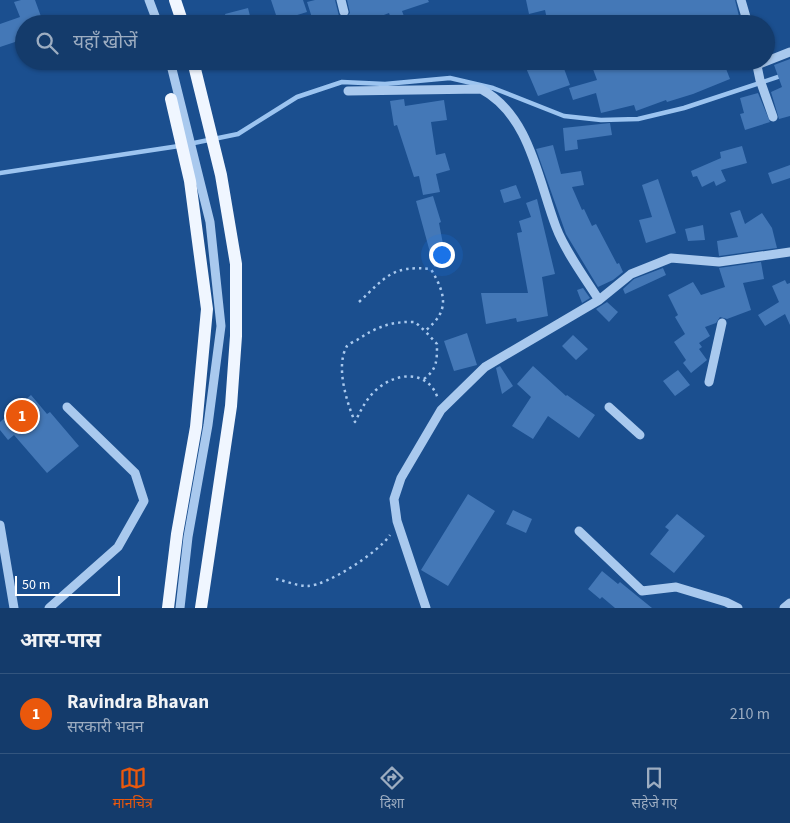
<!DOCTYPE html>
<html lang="hi">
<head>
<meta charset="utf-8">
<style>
	body { margin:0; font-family:"Source Sans 3","Noto Sans Devanagari",sans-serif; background:#1d4271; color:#f1f3f6 }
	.scale { position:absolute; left:15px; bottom:12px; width:105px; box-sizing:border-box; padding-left:5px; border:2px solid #fff; border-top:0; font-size:14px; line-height:18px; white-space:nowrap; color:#fff; -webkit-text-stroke:4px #1b4f8f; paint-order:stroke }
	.you { position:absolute; left:441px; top:254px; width:18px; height:18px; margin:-12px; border:4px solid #fff; border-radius:50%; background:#1a73e8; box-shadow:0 0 0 8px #1a73e833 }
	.badge { display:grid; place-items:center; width:32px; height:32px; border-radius:50%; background:#ea580c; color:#fff; font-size:16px; font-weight:700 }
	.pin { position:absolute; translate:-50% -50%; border:2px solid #fff; box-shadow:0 1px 5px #0006 }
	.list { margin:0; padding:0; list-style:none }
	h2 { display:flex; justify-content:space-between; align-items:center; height:65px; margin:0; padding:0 20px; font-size:21px }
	h2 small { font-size:16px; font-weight:400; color:#9dadc1 }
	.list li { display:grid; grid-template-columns:32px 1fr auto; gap:15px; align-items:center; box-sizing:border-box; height:80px; padding:0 20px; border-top:1px solid #33557e }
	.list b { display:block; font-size:19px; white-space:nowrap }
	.list p { margin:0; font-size:16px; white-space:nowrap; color:#9dadc1 }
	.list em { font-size:16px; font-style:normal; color:#9dadc1 }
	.icon { flex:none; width:28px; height:28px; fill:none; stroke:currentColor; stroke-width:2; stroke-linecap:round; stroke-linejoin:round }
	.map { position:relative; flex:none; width:790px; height:608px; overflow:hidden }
	.search { position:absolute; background:#143b6b; box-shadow:0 1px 4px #0004; left:15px; right:15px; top:15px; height:55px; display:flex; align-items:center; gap:12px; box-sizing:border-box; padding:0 18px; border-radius:28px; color:#9dadc1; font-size:19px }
	.sheet { height:145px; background:#143b6b }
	nav { display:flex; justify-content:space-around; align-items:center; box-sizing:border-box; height:70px; border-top:1px solid #33557e; background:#143b6b; font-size:14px; color:#9dadc1 }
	nav a { display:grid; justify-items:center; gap:2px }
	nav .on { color:#ea580c }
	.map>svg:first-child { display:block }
</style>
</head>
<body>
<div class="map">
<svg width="790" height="608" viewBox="0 0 790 608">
	<rect width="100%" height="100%" fill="#1b4f8f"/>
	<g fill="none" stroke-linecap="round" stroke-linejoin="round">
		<!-- stream -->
		<path stroke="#9cc4f0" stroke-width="4.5" d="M189,144L238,134L297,97L342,82L385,84L450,78L493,88L564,116L601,120L638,119L684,108L790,73
			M0,173L179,146"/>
	</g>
	<!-- building -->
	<path fill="#4478b7" d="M21,0H35L43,22L24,24V39L0,47V24L20,17L14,2Z
		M271,0H303L307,12L278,21Z
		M315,0H335L339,16L345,18L350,13L347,0H428L429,2L402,11L407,24H393L389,13L361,24H358L355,15L328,24H314L307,2Z
		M526,0H735L741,24H610L608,19L597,24H548L545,10L529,14Z
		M248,8L252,24H228L225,14Z
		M790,59V116L779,119L771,92L782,87L774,65Z
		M523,61H558V63L550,67L562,63L570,85L538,96Z
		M590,61H681L684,70L705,61H723L730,79L693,94L667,102L666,100L636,111L634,105L601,113L596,93L573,100L569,88L597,80Z
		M758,93L770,122L745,130L740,114L744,113L740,98Z
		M404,99L405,106L444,100L447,120L431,122L436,155L445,153L450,170L436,174L440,192L423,195L419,176L414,177L397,125L394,126L390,101Z
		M610,123L612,135L577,140L578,149L565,151L563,128Z
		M553,145L561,174L581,171L584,185L572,187L582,210L584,209L592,226L596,224L617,264L619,263L623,272L613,280L598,287L566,234L536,149Z
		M742,146L747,163L721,170L726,181L716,186L714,181L702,187L697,176L693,177L691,171L721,158L720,152Z
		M790,165V178L772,184L768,173Z
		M658,179L676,233L646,243L639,220L652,217L642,185Z
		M516,185L521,198L504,203L500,190Z
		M433,196L441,222L439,223L447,265L434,267L416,201Z
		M537,199L555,274L542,277L548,316L517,322L516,318L486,324L481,293H528L517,233L522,232L519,221L531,217L526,203Z
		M740,210L745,224L762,213L772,228L777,248L719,256L717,241L738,237L730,213Z
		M703,225L705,240L688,241L685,229Z
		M761,262L764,279L743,283L751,310L727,319L720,317L716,323L705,327L710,336L699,343L702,347L699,349L707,360L691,373L683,363L686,360L674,342L685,334L675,317L678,315L668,295L693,282L701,295L725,287L719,268Z
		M663,268L666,275L625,294L623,289L634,279Z
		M785,280L787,284L790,283V325L785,314L765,326L758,315L779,302L772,286Z
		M583,288L590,298L582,303L577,290Z
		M607,302L618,312L609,322L596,309Z
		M467,333L477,365L454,371L444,341Z
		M573,335L588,349L576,360L562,346Z
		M500,366L513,386L502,394L496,368Z
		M533,366L566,396L567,395L595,415L579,438L548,416L533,439L512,426L531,397L517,384Z
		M678,370L690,385L675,396L663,381Z
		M31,395L47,414L50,412L79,446L47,473L14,435L8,440L0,430V422Z
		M468,494L495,511L448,586L421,570Z
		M513,510L532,519L526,533L506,524Z
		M677,514L705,536L674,573L650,554L669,530L665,527Z
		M602,571L618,584L620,582L652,608H615L602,597L600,599L588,589Z"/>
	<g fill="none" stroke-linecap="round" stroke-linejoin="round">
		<!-- path -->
		<path stroke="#a9c9ee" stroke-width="2.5" stroke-dasharray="2.5 4" stroke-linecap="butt" d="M359,302C386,277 392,265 431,269C446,295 450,311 425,331L415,322C392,321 376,327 357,340C354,341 349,344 347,346C335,366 347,403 355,422C361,410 366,399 376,390C397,371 429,370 438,399
			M424,379C437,369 437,361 437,344L425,331
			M276,579C286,581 297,586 307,586C327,586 379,552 390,535"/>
		<!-- minor -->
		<path stroke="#a9c9ee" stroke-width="9" d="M149,0L158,24
			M341,0L344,12
			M741,0L748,24
			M170,61L210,222L221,326L208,425L188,537L180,608
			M756,61L760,80L773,117
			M757,65L790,52
			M348,91L481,89C530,115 538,180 556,227C565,251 585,278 599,300
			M709,382L722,323
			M609,407L640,435
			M0,525L14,608
			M579,531L642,591L676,587L726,602L738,608
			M49,608L118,547L144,501L135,473L67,407
			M426,608L397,521L394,499L401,478L441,410L485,367L599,300L631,274L671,258L719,262L790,252
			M784,608L790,603"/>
		<!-- major -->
		<path stroke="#f0f6ff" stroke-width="12" d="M175,0L183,24
			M193,61L221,175L236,264V336L231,406L201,608
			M168,608L177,534L196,427L207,309L190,181L171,99"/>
	</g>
</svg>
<div class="scale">50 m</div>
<div class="you"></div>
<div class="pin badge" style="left:22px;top:416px">1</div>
<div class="search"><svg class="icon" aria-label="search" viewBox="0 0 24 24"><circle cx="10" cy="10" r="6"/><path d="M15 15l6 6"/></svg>यहाँ खोजें</div>
</div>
<section class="sheet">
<h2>आस-पास<small></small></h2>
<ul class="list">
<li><span class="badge">1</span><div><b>Ravindra Bhavan</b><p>सरकारी भवन</p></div><em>210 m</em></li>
</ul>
</section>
<nav>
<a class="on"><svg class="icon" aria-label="map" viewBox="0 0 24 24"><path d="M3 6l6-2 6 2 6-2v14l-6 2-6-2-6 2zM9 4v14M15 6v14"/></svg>मानचित्र</a>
<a><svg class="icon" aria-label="directions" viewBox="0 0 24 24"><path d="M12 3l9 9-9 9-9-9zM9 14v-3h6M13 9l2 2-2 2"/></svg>दिशा</a>
<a><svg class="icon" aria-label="saved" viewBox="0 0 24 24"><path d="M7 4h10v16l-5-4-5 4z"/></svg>सहेजे गए</a>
</nav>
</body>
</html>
